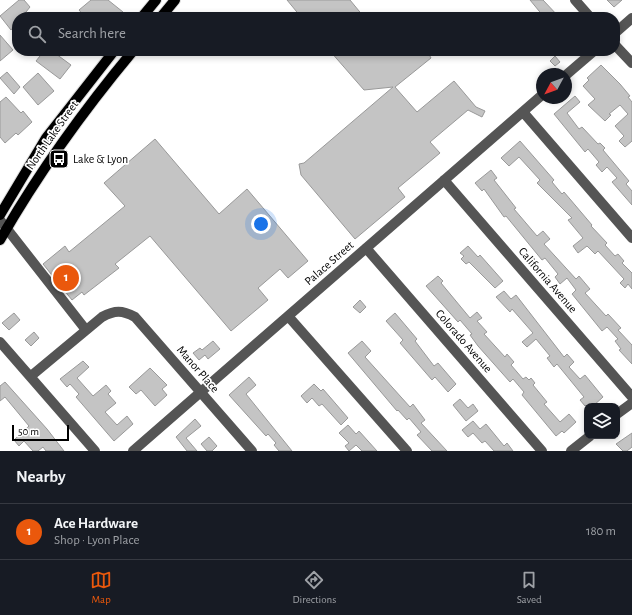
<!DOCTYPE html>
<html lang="en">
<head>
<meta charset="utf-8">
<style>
	body { margin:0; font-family:"Alegreya Sans",sans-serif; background:#20242c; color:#f1f3f6 }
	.controls { position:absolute; right:12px; bottom:12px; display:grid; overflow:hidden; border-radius:8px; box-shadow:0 2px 6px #0003 }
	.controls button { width:36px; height:36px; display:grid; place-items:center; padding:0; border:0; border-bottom:1px solid #363941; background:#171b24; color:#f1f3f6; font:20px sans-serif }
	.compass { position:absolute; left:536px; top:68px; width:36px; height:36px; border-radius:50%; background:#171b24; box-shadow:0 2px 6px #0003; rotate:229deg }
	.scale { position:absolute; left:12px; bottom:10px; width:57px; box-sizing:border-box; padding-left:4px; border:2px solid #000; border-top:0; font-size:11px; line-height:14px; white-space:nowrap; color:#000; -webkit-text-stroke:3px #fff; paint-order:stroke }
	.you { position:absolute; left:261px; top:224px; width:14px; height:14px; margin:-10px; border:3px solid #fff; border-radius:50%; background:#1a73e8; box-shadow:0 0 0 6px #1a73e833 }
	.badge { display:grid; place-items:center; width:26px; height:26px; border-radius:50%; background:#ea580c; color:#fff; font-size:13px; font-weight:700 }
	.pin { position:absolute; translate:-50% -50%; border:2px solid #fff; box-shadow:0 1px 4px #0006 }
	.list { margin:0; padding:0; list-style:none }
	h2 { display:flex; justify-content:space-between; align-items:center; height:52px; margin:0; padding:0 16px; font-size:17px }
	h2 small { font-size:13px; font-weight:400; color:#9ea1a6 }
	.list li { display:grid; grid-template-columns:26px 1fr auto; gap:12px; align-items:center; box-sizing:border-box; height:56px; padding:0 16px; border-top:1px solid #363941 }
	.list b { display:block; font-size:15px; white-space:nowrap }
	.list p { margin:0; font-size:13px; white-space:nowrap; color:#9ea1a6 }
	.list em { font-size:13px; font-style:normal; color:#9ea1a6 }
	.icon { flex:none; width:22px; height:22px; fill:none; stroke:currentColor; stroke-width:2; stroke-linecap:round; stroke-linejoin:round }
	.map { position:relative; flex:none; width:632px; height:451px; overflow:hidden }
	.search { position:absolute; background:#171b24; box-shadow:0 2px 6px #0003; left:12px; right:12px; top:12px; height:44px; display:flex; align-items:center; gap:10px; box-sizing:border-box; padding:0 14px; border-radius:16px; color:#9ea1a6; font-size:15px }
	.sheet { height:108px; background:#171b24 }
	nav { display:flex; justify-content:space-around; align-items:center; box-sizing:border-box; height:56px; border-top:1px solid #363941; background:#171b24; font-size:11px; color:#9ea1a6 }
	nav a { display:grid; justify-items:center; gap:2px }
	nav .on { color:#ea580c }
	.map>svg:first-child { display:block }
</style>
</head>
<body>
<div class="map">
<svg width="632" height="451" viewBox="0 0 632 451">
	<rect width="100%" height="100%" fill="#fff"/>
	<!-- building -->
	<path fill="#c4c4c4" stroke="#999" d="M19,0H24L30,7L22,17H17V23L11,30L0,16Z
		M91,0H108L123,12L117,17H85L79,10Z
		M287,0H350L364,17H301Z
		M530,0H543L559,17H544Z
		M607,0H622L614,7Z
		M0,35L13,50L0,61Z
		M33,51H52L71,65L60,79L36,61L40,56Z
		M330,51H427L431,58L395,87L417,112L454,81L476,107L485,111L482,117L468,110L430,142L440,153L398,188L405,197L355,239L301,175L299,164L304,163L393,87L364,90Z
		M555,56L560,62L555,66L550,61Z
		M601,65L620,84L630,96L628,97L632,102V141L625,147L619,141L624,136L615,126L628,114L620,105L609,114L611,115L605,121L588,105L595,99L583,86L589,80L587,78Z
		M7,72L20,87L14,94L0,78Z
		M38,73L54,91L38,105L23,87Z
		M575,96L580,102L567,113L579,129L582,127L598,144L600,143L605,148L603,150L629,181L626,184L632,191V205L612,182L617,178L607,167L602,172L596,165L599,162L588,149L585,152L554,114Z
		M6,97L21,113L23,111L32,122L18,135L16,133L5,143L0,137V102Z
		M155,139L219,214L247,189L308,261L288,278L280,269L258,288L268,300L231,331L150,236L115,264L119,268L84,295L82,292L72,300L43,264L65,246L69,252L125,206L104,183Z
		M520,141L554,180L552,182L562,194L564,192L592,225L591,226L607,243L605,245L615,256L618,254L624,261L622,263L632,273V289L628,284L625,288L620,283L624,279L598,251L595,254L587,246L578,253L573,246L583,238L568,220L572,218L537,183L540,180L519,157L509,166L501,158Z
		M491,170L497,178L494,180L516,208L514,209L537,236L543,231L550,239L544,244L576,279L579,276L590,289L585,293L606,316L608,314L621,328L618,330L632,345V364L619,350L621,349L615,341L618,339L607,327L602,331L572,294L576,290L567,278L560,284L555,277L558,274L545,258L542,260L506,216L504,217L484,189L482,191L475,183Z
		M468,246L478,257L480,255L503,281L495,288L469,262L466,264L461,259L464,256L460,253Z
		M438,276L443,281L441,283L470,318L477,312L482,318L477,321L487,332L484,334L505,357L507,354L514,362L511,365L523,379L526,377L529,380L531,378L535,383L533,385L547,402L544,404L560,422L569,414L576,422L564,433L562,431L556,436L522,395L524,392L513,379L510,382L478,346L470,335L472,334L460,320L458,322L426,286Z
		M504,291L511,299L516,295L564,357L567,354L574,362L569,367L580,379L585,375L603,397L593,406H585L580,400L584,397L557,364L554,367L547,358L550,356L536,339L527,347L522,342L533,333L512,309L510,312L496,297Z
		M360,300L366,307L360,313L353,307Z
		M14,313L20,320L9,330L2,323Z
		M395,313L417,339L415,341L434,366L438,363L456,384L448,392L435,377L432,380L400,343L403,340L386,321Z
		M34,332L39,338L31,346L25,340Z
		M213,341L220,349L208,359L205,355L199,360L193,353L200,348L202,350Z
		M362,341L371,351L365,357L410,407L413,404L425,420L421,423L447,451H432L417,435L421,432L409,418L407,420L398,410L397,411L348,353Z
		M83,361L89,367L77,378L93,396L106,385L111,391L108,394L116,403L105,412L117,425L127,416L133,424L114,441L76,397L79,394L70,384L67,387L60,379Z
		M150,368L167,385L162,389L167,395L155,406L141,390L136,394L129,387Z
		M249,377L256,385L246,394L292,451H279L274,445L276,443L268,434L266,436L229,395Z
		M5,382L47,429L64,451H46L43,447L38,451H33L24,441L19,446L14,440L29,426L5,397L0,401V386Z
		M314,384L321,391L323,389L348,418L341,425L322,404L319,406L312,398L307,403L301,396Z
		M460,399L468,408L473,404L478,411L466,421L453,405Z
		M195,419L201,426L186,438L197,451H187L176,437Z
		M473,421L480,429L486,424L504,446L507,443L513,451H494L485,441L482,443L473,433L468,437L462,430Z
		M348,425L356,434L359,431L377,451H362L356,445L349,451L345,446L349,443L339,433Z
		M632,433V447L627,451H623L616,444Z
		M209,437L217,446L212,451H207L201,444Z"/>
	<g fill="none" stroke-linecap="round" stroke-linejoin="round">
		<!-- major casing -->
		<g stroke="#dbdbdb" stroke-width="12">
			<path id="major" d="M142,17L156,0
				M161,17L175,0
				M0,215L46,138L114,51
				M0,240C39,172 83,111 133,51"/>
		</g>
		<!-- minor -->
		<path stroke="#555" stroke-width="10" d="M575,0L590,17
			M615,33L632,18
			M615,45L632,63
			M566,75L594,51
			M523,112L632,238
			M444,180L632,397
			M0,220L86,330
			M366,248L542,451
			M288,316L407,451
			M0,342L95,451
			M31,376L102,317C115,310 122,310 135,317L252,451
			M617,414L632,403
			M133,451L542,95
			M571,451L590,436"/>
		<!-- major -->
		<use href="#major" stroke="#000" stroke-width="10"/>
	</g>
	<!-- icons -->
	<defs>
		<g id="bus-square" transform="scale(1)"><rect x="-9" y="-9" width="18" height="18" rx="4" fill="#000" stroke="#fff"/><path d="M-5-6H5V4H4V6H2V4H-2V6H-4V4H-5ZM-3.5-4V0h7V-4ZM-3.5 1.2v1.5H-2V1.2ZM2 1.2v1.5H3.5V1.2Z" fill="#fff"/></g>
	</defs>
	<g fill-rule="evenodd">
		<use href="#bus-square" x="59" y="159"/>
	</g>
	<g text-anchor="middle" stroke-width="3.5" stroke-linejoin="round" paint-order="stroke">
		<!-- street labels -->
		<g font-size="12" fill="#000" stroke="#fff">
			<text transform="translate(52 135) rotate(-55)" y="4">North Lake Street</text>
			<text transform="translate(329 263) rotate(-41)" y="4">Palace Street</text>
			<text transform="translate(548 280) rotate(49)" y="4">California Avenue</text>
			<text transform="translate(464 341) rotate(49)" y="4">Colorado Avenue</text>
			<text transform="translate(198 369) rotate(49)" y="4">Manor Place</text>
		</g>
		<!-- poi labels -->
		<g font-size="12" fill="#000" stroke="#fff" text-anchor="start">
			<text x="73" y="163">Lake &amp; Lyon</text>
		</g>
	</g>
</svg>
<div class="controls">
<button><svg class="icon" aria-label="layers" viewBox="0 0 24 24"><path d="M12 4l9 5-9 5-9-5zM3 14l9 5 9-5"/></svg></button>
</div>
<svg class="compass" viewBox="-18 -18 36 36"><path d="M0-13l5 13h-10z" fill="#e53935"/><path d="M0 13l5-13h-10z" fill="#9ea1a6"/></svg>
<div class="scale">50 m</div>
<div class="you"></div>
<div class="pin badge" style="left:66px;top:278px">1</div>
<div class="search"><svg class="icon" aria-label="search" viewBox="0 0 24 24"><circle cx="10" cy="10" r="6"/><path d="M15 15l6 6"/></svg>Search here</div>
</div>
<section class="sheet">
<h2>Nearby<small></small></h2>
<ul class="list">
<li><span class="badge">1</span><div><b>Ace Hardware</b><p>Shop · Lyon Place</p></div><em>180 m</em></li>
</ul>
</section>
<nav>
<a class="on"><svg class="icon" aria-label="map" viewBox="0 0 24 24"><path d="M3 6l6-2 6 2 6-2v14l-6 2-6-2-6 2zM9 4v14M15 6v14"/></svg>Map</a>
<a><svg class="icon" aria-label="directions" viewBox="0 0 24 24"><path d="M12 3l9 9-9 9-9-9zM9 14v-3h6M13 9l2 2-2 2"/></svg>Directions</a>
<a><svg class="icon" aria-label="saved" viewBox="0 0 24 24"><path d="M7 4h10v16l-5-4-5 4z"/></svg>Saved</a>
</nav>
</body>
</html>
